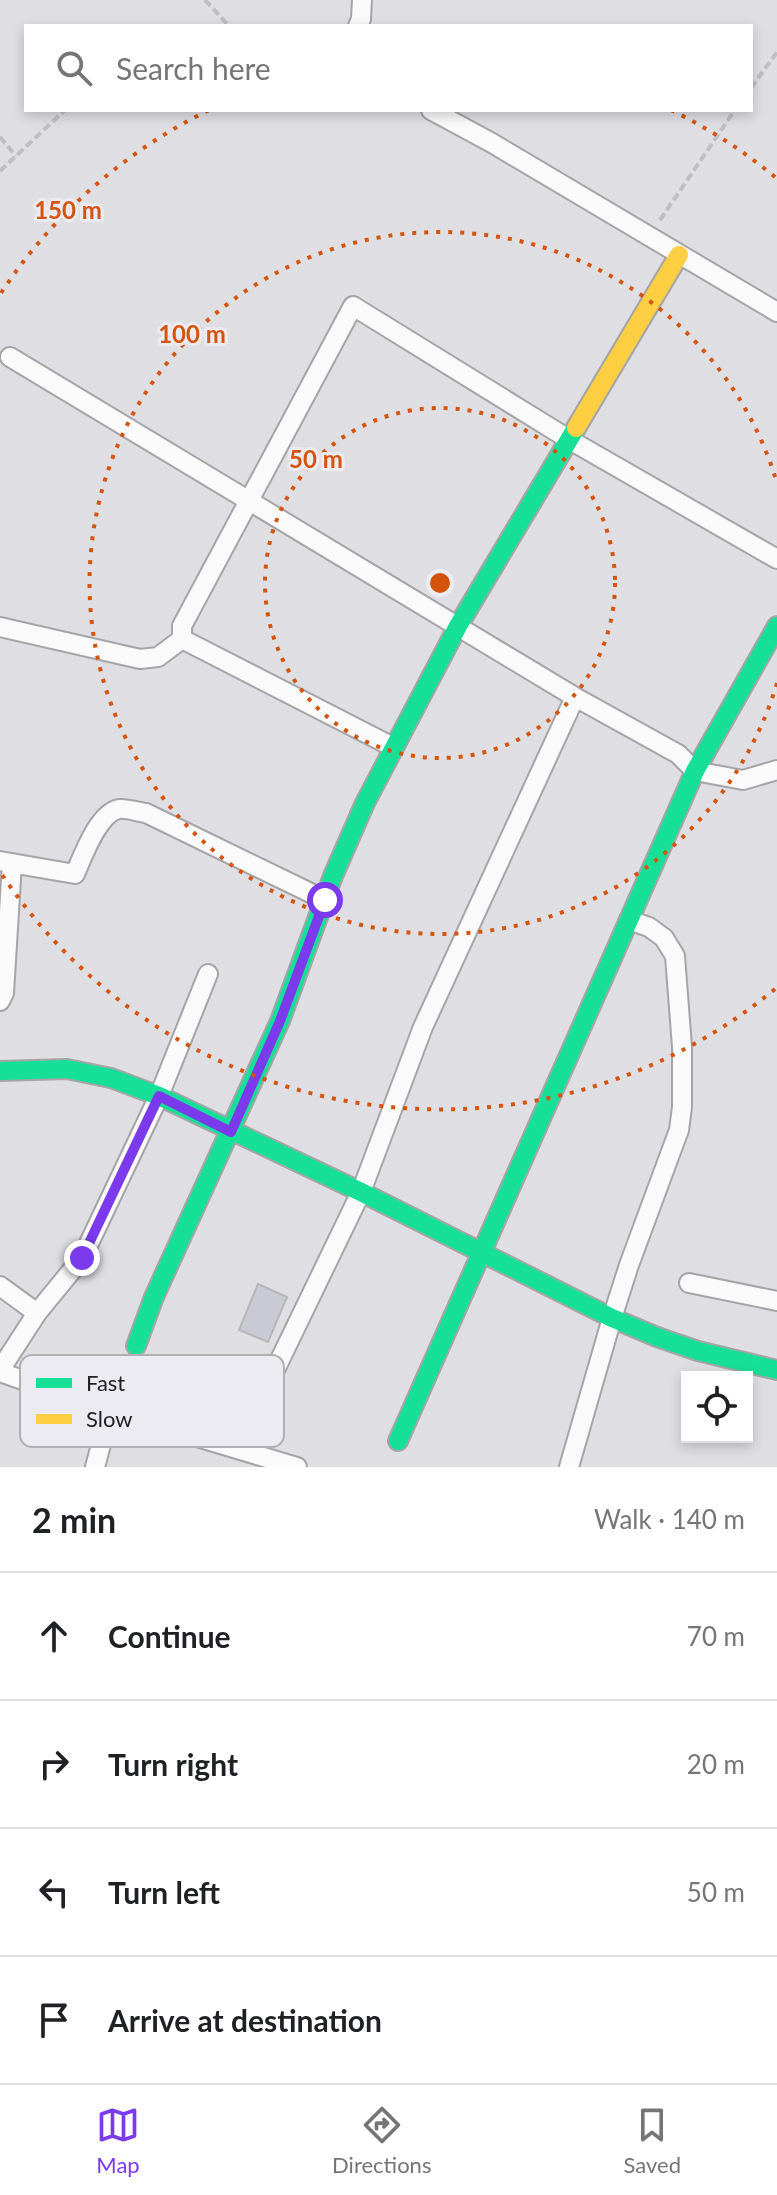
<!DOCTYPE html>
<html lang="en">
<head>
<meta charset="utf-8">
<style>
	body { margin:0; font-family:Lato,sans-serif; background:#f2f2f2; color:#202124 }
	.controls { position:absolute; right:24px; bottom:24px; display:grid; overflow:hidden; border-radius:0px; box-shadow:0 4px 12px #0003 }
	.controls button { width:72px; height:72px; display:grid; place-items:center; padding:0; border:0; border-bottom:2px solid #e0e0e0; background:#fff; color:#202124; font:40px sans-serif }
	.stop { position:absolute; width:24px; height:24px; margin:-18px; border:6px solid #7c3aed; border-radius:50%; background:#fff }
	.stop.end { background:#7c3aed; border-color:#fff; box-shadow:0 2px 8px #0008 }
	.list { margin:0; padding:0; list-style:none }
	h2 { display:flex; justify-content:space-between; align-items:center; height:104px; margin:0; padding:0 32px; font-size:34px }
	h2 small { font-size:26px; font-weight:400; color:#757577 }
	.list li { display:grid; grid-template-columns:52px 1fr auto; gap:24px; align-items:center; box-sizing:border-box; height:128px; padding:0 32px; border-top:2px solid #e0e0e0 }
	.list b { display:block; font-size:30px; white-space:nowrap }
	.list em { font-size:26px; font-style:normal; color:#757577 }
	.icon { flex:none; width:44px; height:44px; fill:none; stroke:currentColor; stroke-width:2; stroke-linecap:round; stroke-linejoin:round }
	.map { position:relative; flex:none; width:777px; height:1467px; overflow:hidden }
	.search { position:absolute; background:#fff; box-shadow:0 4px 12px #0003; left:24px; right:24px; top:24px; height:88px; display:flex; align-items:center; gap:20px; box-sizing:border-box; padding:0 28px; border-radius:0px; color:#757577; font-size:30px }
	.sheet { height:616px; background:#fff }
	nav { display:flex; justify-content:space-around; align-items:center; box-sizing:border-box; height:112px; border-top:2px solid #e0e0e0; background:#fff; font-size:22px; color:#757577 }
	nav a { display:grid; justify-items:center; gap:4px }
	nav .on { color:#7c3aed }
	.map>svg:first-child { display:block }
</style>
</head>
<body>
<div class="map">
<svg width="777" height="1467" viewBox="0 0 777 1467">
	<rect width="100%" height="100%" fill="#dfdfe3"/>
	<!-- building -->
	<path fill="#cacad4" stroke="#b6b6b8" stroke-width="2" d="M258,1284L287,1297L268,1342L239,1330Z"/>
	<g fill="none" stroke-linecap="round" stroke-linejoin="round">
		<!-- street casing -->
		<g stroke="#a5a5a8" stroke-width="22">
			<path id="street" d="M358,26L361,19L362,0
				M431,110L492,143L777,312
				M10,357L575,697L678,754L695,771L743,780L777,770
				M0,627L140,659L158,657L182,639
				M182,639V626L353,306L570,440L777,559
				M182,639L393,747
				M0,861L75,874C83,856 98,813 119,809C127,808 138,812 146,813L325,900
				M0,1001L4,993L12,863
				M689,1283L777,1301
				M0,1286L37,1313
				M0,1370L37,1313L82,1258L159,1096L208,974
				M0,1372L110,1411L297,1467
				M261,1399L361,1192L423,1027L575,697
				M95,1467L110,1411
				M569,1467L612,1318L629,1265L679,1130L682,1107V1047L675,956L664,938L649,927L629,920"/>
		</g>
		<!-- fast casing -->
		<g stroke="#a5a5a8" stroke-width="22">
			<path id="fast" d="M0,1071L67,1069L111,1078L159,1096L361,1192L612,1318L657,1337L698,1351L777,1370
				M136,1346L154,1297L280,1021L333,876L365,803L458,626L576,428
				M398,1441L695,771L777,626"/>
		</g>
		<!-- slow casing -->
		<g stroke="#a5a5a8" stroke-width="22">
			<path id="slow" d="M576,428L679,255"/>
		</g>
		<!-- path -->
		<path stroke="#bfbfc1" stroke-width="4" stroke-dasharray="8 4" stroke-linecap="butt" d="M205,0L229,26
			M751,88L777,52
			M0,137L16,156
			M0,171L65,110
			M660,220L735,110"/>
		<!-- street -->
		<use href="#street" stroke="#fafafb" stroke-width="18"/>
		<!-- fast -->
		<use href="#fast" stroke="#16e098" stroke-width="18"/>
		<!-- slow -->
		<use href="#slow" stroke="#ffcf43" stroke-width="18"/>
	</g>
	<g fill="none" stroke-linecap="round" stroke-linejoin="round">
		<!-- route -->
		<path stroke="#7c3aed" stroke-width="10" d="M82,1258L159,1096L231,1132L280,1021L325,900"/>
	</g>
	<!-- distance rings -->
	<g fill="none" stroke="#d4540e" stroke-width="4" stroke-dasharray="4 8">
		<circle cx="440" cy="583" r="175"/>
		<path d="M777 683A351 351 0 1 1 777 483"/>
		<path d="M775 989A526 526 0 0 1 1 873M1 293A526 526 0 0 1 209 110M671 110A526 526 0 0 1 775 177"/>
	</g>
	<!-- legend -->
	<rect x="20" y="1355" width="264" height="92" rx="12" fill="#ebebf1" stroke="#afafb4" stroke-width="2"/>
	<rect x="36" y="1378" width="36" height="10" fill="#16e098"/>
	<rect x="36" y="1414" width="36" height="10" fill="#ffcf43"/>
	<g font-size="22" fill="#222224">
		<text x="86" y="1391">Fast</text>
		<text x="86" y="1427">Slow</text>
	</g>
	<circle cx="440" cy="583" r="12" fill="#d4540e" stroke="#ebebf1" stroke-width="4"/>
	<g font-size="24" text-anchor="middle" font-weight="bold" fill="#d4540e" stroke="#ebebf1" stroke-width="6" stroke-linejoin="round" paint-order="stroke">
		<text x="68" y="219">150 m</text>
		<text x="192" y="343">100 m</text>
		<text x="316" y="468">50 m</text>
	</g>
</svg>
<div class="controls">
<button><svg class="icon" aria-label="locate" viewBox="0 0 24 24"><circle cx="12" cy="12" r="6"/><path d="M12 2v4M12 18v4M2 12h4M18 12h4"/></svg></button>
</div>
<div class="stop" style="left:325px;top:900px"></div>
<div class="stop end" style="left:82px;top:1258px"></div>
<div class="search"><svg class="icon" aria-label="search" viewBox="0 0 24 24"><circle cx="10" cy="10" r="6"/><path d="M15 15l6 6"/></svg>Search here</div>
</div>
<section class="sheet">
<h2>2 min<small>Walk · 140 m</small></h2>
<ul class="list">
<li><svg class="icon" aria-label="ahead" viewBox="0 0 24 24"><path d="M12 20V5M6 11l6-6 6 6"/></svg><div><b>Continue</b></div><em>70 m</em></li>
<li><svg class="icon" aria-label="right" viewBox="0 0 24 24"><path d="M7 20v-9h11M14 6l5 5-5 5"/></svg><div><b>Turn right</b></div><em>20 m</em></li>
<li><svg class="icon" aria-label="left" viewBox="0 0 24 24"><path d="M17 20v-9H6M10 6l-5 5 5 5"/></svg><div><b>Turn left</b></div><em>50 m</em></li>
<li><svg class="icon" aria-label="arrive" viewBox="0 0 24 24"><path d="M6 21V4h12l-3 4 3 4H6"/></svg><div><b>Arrive at destination</b></div></li>
</ul>
</section>
<nav>
<a class="on"><svg class="icon" aria-label="map" viewBox="0 0 24 24"><path d="M3 6l6-2 6 2 6-2v14l-6 2-6-2-6 2zM9 4v14M15 6v14"/></svg>Map</a>
<a><svg class="icon" aria-label="directions" viewBox="0 0 24 24"><path d="M12 3l9 9-9 9-9-9zM9 14v-3h6M13 9l2 2-2 2"/></svg>Directions</a>
<a><svg class="icon" aria-label="saved" viewBox="0 0 24 24"><path d="M7 4h10v16l-5-4-5 4z"/></svg>Saved</a>
</nav>
</body>
</html>
